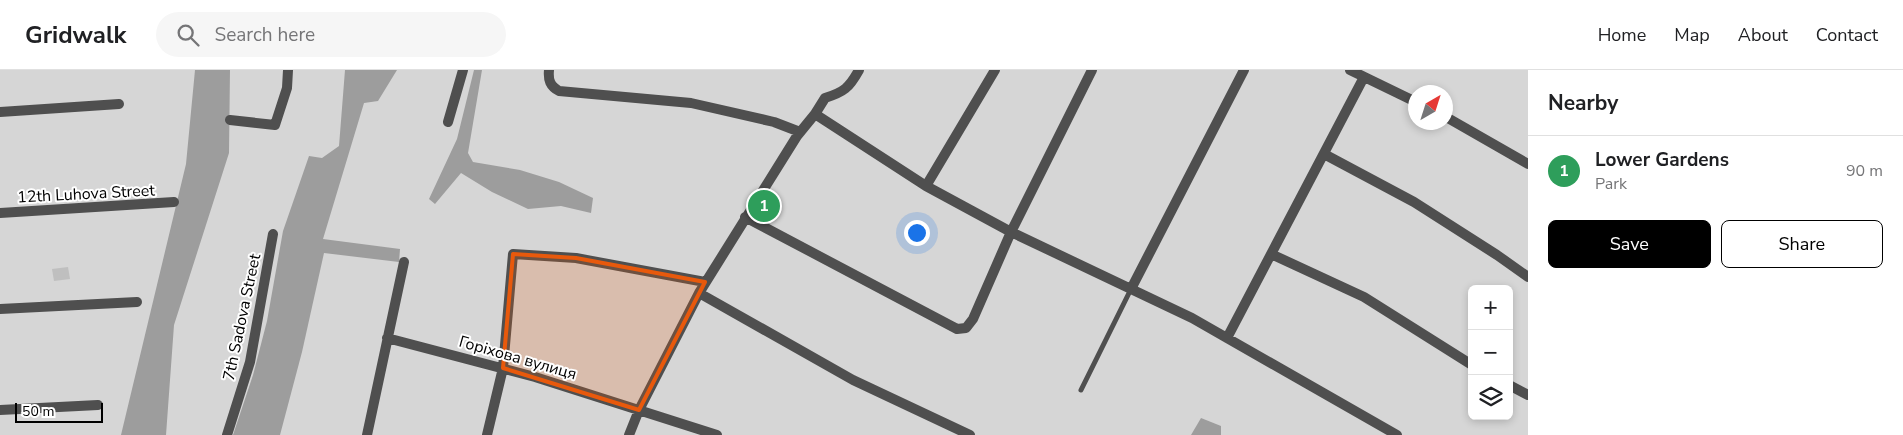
<!DOCTYPE html>
<html lang="en">
<head>
<meta charset="utf-8">
<style>
	body { margin:0; font-family:"Nunito Sans",sans-serif; background:#f6f6f6; color:#202124 }
	.controls { position:absolute; right:15px; bottom:15px; display:grid; overflow:hidden; border-radius:8px; box-shadow:0 2px 8px #0003 }
	.controls button { width:45px; height:45px; display:grid; place-items:center; padding:0; border:0; border-bottom:1px solid #e0e0e0; background:#fff; color:#202124; font:25px sans-serif }
	.compass { position:absolute; left:1408px; top:15px; width:45px; height:45px; border-radius:50%; background:#fff; box-shadow:0 2px 8px #0003; rotate:39deg }
	.scale { position:absolute; left:15px; bottom:12px; width:88px; box-sizing:border-box; padding-left:5px; border:2px solid #000; border-top:0; font-size:14px; line-height:18px; white-space:nowrap; color:#000; -webkit-text-stroke:4px #fff; paint-order:stroke }
	.you { position:absolute; left:916px; top:162px; width:18px; height:18px; margin:-12px; border:4px solid #fff; border-radius:50%; background:#1a73e8; box-shadow:0 0 0 8px #1a73e833 }
	.badge { display:grid; place-items:center; width:32px; height:32px; border-radius:50%; background:#000; color:#fff; font-size:16px; font-weight:700 }
	.pin { position:absolute; translate:-50% -50%; border:2px solid #fff; box-shadow:0 1px 5px #0006 }
	.list { margin:0; padding:0; list-style:none }
	h2 { display:flex; justify-content:space-between; align-items:center; height:65px; margin:0; padding:0 20px; font-size:21px }
	h2 small { font-size:16px; font-weight:400; color:#757577 }
	.list li { display:grid; grid-template-columns:32px 1fr auto; gap:15px; align-items:center; box-sizing:border-box; height:70px; padding:0 20px; border-top:1px solid #e0e0e0 }
	.list b { display:block; font-size:19px; white-space:nowrap }
	.list p { margin:0; font-size:16px; white-space:nowrap; color:#757577 }
	.list em { font-size:16px; font-style:normal; color:#757577 }
	.actions { display:flex; gap:10px; padding:15px 20px }
	.actions a { flex:1; padding:11px 0; border:1px solid #000; border-radius:8px; text-align:center; font-size:18px; color:#000 }
	.actions .main { background:#000; color:#fff }
	.icon { flex:none; width:28px; height:28px; fill:none; stroke:currentColor; stroke-width:2; stroke-linecap:round; stroke-linejoin:round }
	.map { position:relative; flex:none; width:1528px; height:365px; overflow:hidden }
	header { display:flex; align-items:center; gap:30px; box-sizing:border-box; height:70px; padding:0 25px; background:#fff; border-bottom:1px solid #e0e0e0 }
	header strong { font-size:24px }
	nav { display:flex; gap:28px; margin-inline-start:auto; font-size:18px }
	.search { width:350px; height:45px; background:#f6f6f6; display:flex; align-items:center; gap:12px; box-sizing:border-box; padding:0 18px; border-radius:28px; color:#757577; font-size:19px }
	main { display:flex }
	aside { flex:1; background:#fff }
	.map>svg:first-child { display:block }
</style>
</head>
<body>
<header>
<strong>Gridwalk</strong>
<div class="search"><svg class="icon" aria-label="search" viewBox="0 0 24 24"><circle cx="10" cy="10" r="6"/><path d="M15 15l6 6"/></svg>Search here</div>
<nav><a>Home</a><a>Map</a><a>About</a><a>Contact</a></nav>
</header>
<main>
<div class="map">
<svg width="1528" height="365" viewBox="0 0 1528 365">
	<rect width="100%" height="100%" fill="#fff"/>
	<!-- green -->
	<path fill="#d6d6d6" fill-rule="evenodd" d="M0,0H1528V365H0ZM1416,22H1446V52H1416ZM1472,219H1509V346H1472Z"/>
	<!-- water -->
	<path fill="#9d9d9d" d="M195,0H230L229,83L174,255L166,365H121L186,94Z
		M345,0H397L378,31L364,33L323,169L400,179L399,192L324,183L302,282L280,365H233L253,305L267,251L283,161L309,86L322,88L339,76Z
		M474,0H482L468,83L473,92L520,100L559,112L593,128L591,143L561,136L528,139L492,122L461,103L435,134L429,129L457,69Z
		M1201,348L1221,356V365H1191Z"/>
	<!-- building -->
	<path fill="#bfbfbf" d="M68,197L70,209L54,211L52,199Z"/>
	<g fill="none" stroke-linecap="round" stroke-linejoin="round">
		<!-- lane -->
		<path stroke="#4f4f4f" stroke-width="5" d="M1081,320L1131,219"/>
		<!-- street -->
		<path stroke="#4f4f4f" stroke-width="10" d="M549,0C548,10 550,16 559,21L691,33L774,52L800,62
			M1350,0L1416,32
			M0,42L119,34
			M815,44L926,116L1011,162L1192,248L1397,365
			M1446,47L1528,94
			M230,50L275,55L287,18L288,0
			M448,52L463,0
			M1324,84L1414,132L1497,185L1528,207
			M926,116L995,0
			M0,143L174,132
			M745,147L957,259L966,258L973,249L1011,162L1092,0
			M1271,184L1364,227L1472,295
			M1131,219L1244,0
			M699,223L853,310L970,365
			M0,239L137,232
			M387,268L535,307L717,365
			M1227,268L1364,7
			M1509,315L1528,325
			M0,340L98,335
			M227,365L250,292L273,164
			M367,365L404,192
			M487,365L503,298L513,184L576,188L705,212
			M629,365L639,340L699,223L797,66L815,44L825,28C844,22 849,18 859,0"/>
	</g>
	<!-- marked area -->
	<path fill="#e8590c" fill-opacity="0.2" stroke="#e8590c" stroke-width="4" stroke-linejoin="round" d="M513,184L576,188L705,212L639,340L503,298Z"/>
	<g text-anchor="middle" stroke-width="4" stroke-linejoin="round" paint-order="stroke">
		<!-- street labels -->
		<g font-size="16" fill="#000" stroke="#fff">
			<text transform="translate(86 123) rotate(-3)" y="6">12th Luhova Street</text>
			<text transform="translate(241 247) rotate(-78)" y="6">7th Sadova Street</text>
			<text transform="translate(518 287) rotate(16)" y="6">Горіхова вулиця</text>
		</g>
	</g>
</svg>
<div class="controls">
<button>+</button>
<button>−</button>
<button><svg class="icon" aria-label="layers" viewBox="0 0 24 24"><path d="M12 4l9 5-9 5-9-5zM3 14l9 5 9-5"/></svg></button>
</div>
<svg class="compass" viewBox="-18 -18 36 36"><path d="M0-13l5 13h-10z" fill="#e53935"/><path d="M0 13l5-13h-10z" fill="#757577"/></svg>
<div class="scale">50 m</div>
<div class="you"></div>
<div class="pin badge" style="left:764px;top:136px;background:#2e9e5b">1</div>
</div>
<aside>
<h2>Nearby<small></small></h2>
<ul class="list">
<li><span class="badge" style="background:#2e9e5b">1</span><div><b>Lower Gardens</b><p>Park</p></div><em>90 m</em></li>
</ul>
<div class="actions"><a class="main">Save</a><a>Share</a></div>
</aside>
</main>
</body>
</html>
